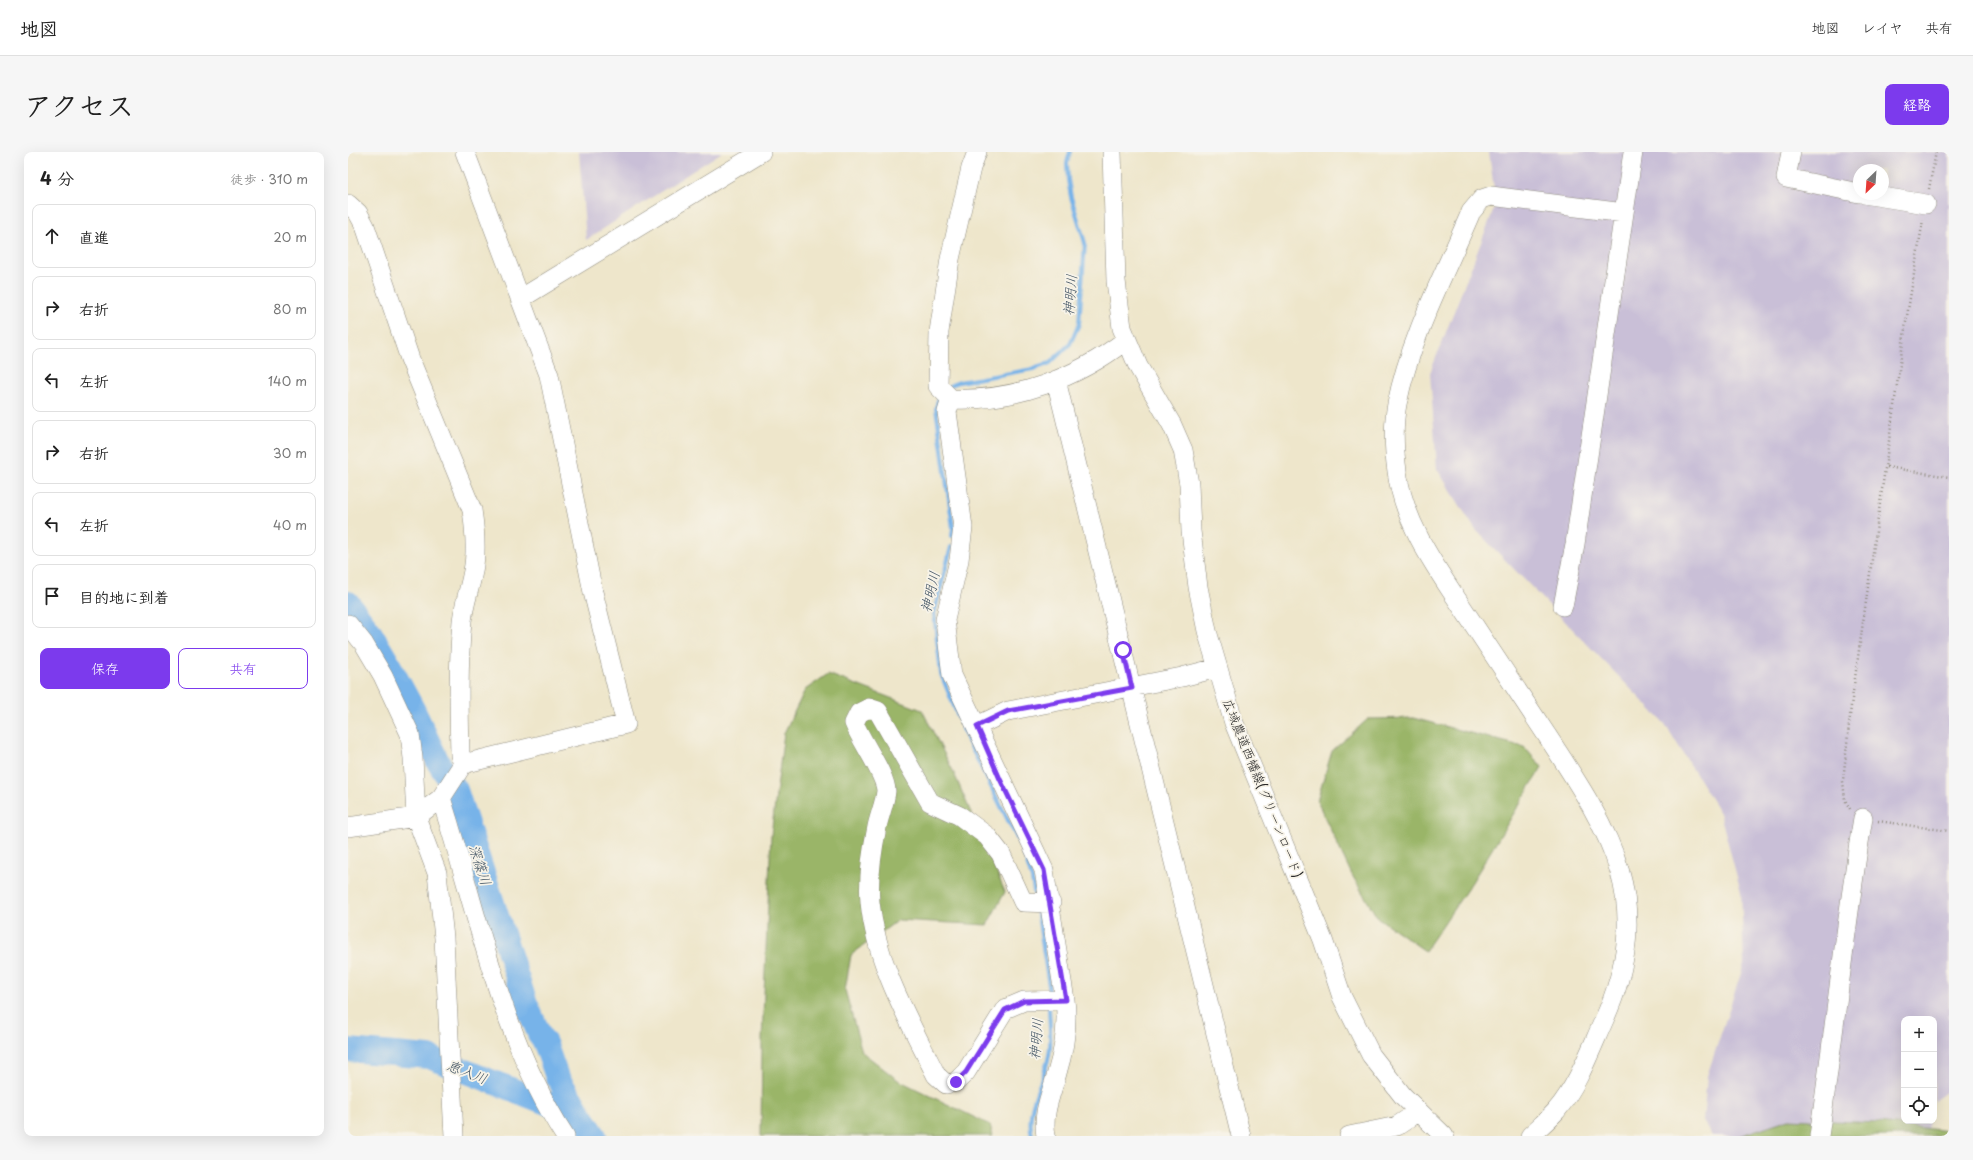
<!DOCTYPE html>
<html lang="ja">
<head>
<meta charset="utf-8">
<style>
	body { margin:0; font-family:"Playpen Sans","Klee One",sans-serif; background:#f6f6f6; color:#222 }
	.controls { position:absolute; right:12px; bottom:12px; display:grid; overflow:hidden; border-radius:8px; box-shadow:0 4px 16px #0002 }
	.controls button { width:36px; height:36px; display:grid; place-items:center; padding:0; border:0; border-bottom:1px solid #e0e0e0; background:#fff; color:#222; font:20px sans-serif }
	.compass { position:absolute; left:1505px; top:12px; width:36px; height:36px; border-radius:50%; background:#fff; box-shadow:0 4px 16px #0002; rotate:205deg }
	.stop { position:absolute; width:12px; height:12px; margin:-9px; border:3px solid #7c3aed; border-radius:50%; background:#fff }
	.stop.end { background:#7c3aed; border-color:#fff; box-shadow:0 1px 4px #0008 }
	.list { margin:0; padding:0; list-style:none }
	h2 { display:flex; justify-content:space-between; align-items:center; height:52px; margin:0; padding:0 16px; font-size:17px }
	h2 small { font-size:13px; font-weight:400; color:#767676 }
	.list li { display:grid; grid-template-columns:26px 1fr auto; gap:12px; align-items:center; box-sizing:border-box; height:64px; margin:0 8px 8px; padding:0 8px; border:1px solid #e0e0e0; border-radius:8px }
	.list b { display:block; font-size:15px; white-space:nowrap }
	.list em { font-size:13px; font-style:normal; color:#767676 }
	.actions { display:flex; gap:8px; padding:12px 16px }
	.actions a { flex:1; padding:9px 0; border:1px solid #7c3aed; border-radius:8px; text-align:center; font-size:14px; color:#7c3aed }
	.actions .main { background:#7c3aed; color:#fff }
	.icon { flex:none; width:22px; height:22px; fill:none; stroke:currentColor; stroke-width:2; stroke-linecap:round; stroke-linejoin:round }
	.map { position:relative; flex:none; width:1601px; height:984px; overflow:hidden; border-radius:8px }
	header { display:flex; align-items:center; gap:24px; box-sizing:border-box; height:56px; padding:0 20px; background:#fff; border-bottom:1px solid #e0e0e0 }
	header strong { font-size:19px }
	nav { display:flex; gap:22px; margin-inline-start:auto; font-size:14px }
	.intro { display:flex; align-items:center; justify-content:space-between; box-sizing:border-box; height:96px; padding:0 24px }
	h1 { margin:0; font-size:28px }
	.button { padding:10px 18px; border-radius:8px; background:#7c3aed; color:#fff; font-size:14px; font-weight:700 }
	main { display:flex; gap:24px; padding:0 24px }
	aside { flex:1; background:#fff; border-radius:8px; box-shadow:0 4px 16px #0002 }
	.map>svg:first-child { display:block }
</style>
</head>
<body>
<header>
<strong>地図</strong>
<nav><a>地図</a><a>レイヤ</a><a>共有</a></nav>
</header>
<div class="intro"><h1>アクセス</h1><a class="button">経路</a></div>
<main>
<aside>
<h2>4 分<small>徒歩 · 310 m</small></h2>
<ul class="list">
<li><svg class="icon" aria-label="ahead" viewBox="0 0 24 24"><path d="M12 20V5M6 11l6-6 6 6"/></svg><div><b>直進</b></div><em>20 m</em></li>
<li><svg class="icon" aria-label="right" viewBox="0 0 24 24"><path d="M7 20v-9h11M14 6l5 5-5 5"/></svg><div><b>右折</b></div><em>80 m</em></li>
<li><svg class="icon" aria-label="left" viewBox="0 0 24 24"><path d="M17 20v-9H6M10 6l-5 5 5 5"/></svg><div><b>左折</b></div><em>140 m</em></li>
<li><svg class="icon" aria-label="right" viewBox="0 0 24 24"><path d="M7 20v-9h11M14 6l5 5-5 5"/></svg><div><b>右折</b></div><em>30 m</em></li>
<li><svg class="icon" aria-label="left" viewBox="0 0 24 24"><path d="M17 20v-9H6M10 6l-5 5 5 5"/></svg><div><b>左折</b></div><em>40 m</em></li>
<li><svg class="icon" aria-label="arrive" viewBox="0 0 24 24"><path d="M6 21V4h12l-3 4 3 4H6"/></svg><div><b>目的地に到着</b></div></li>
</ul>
<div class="actions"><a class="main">保存</a><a>共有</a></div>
</aside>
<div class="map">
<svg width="1601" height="984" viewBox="0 0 1601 984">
	<rect width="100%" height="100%" fill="#f7f3e8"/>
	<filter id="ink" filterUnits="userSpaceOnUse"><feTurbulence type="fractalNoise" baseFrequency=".025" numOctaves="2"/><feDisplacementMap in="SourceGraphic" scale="8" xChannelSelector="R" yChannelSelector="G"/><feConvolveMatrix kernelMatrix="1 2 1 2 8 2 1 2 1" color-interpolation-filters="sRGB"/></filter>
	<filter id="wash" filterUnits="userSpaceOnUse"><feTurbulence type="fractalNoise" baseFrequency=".012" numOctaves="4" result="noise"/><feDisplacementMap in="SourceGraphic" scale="16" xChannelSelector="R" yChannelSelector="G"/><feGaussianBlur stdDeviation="0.9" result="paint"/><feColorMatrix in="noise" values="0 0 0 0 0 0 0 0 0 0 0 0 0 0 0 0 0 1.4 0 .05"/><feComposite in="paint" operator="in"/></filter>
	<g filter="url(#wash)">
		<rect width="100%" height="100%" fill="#eee6cb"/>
		<!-- industrial -->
		<path fill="#c9bfd7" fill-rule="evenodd" d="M231,0H374L238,88Z
			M1141,0H1601V938L1587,948L1586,951V867H1556V969H1581L1577,984H1364L1355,969L1359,924L1396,812L1393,740L1372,661L1317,572L1127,377L1089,317L1082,221L1148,52ZM1511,18H1535V42H1511Z"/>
		<!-- forest -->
		<path fill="#9ab567" stroke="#627049" d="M480,522L574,558L605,619L657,740L639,773L550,768L503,803L497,838L514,900L550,928L642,973L645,984H413L414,888L423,683L436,581L457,538Z
			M1065,566L1176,595L1194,615L1124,730L1077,799L1029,765L1004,723L969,649L984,599L1020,567Z
			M1441,967L1530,971L1601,979V984H1391Z"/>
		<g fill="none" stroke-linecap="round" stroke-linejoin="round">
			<!-- stream -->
			<path stroke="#77b3e9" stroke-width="4" d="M599,237L603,233L611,230L685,217L702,211L722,192L731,172L737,91L723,45L720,28L719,11L722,0
				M594,244L590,248L588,256L605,376L604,384
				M603,395L586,461L593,522L620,589L675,698L684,727L687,745
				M689,756L701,834V844
				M684,984C677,955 696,930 701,903C704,887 701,869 701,853"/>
			<!-- river -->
			<path stroke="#77b3e9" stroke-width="24" d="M0,451L20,477L38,507L66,559L90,610L108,638L177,849L192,884L197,891L209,925L247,984
				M0,898L81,905L214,957"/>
		</g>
	</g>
	<g filter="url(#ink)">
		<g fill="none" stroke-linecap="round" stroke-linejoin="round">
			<!-- minor casing -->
			<g stroke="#8c887b" stroke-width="20">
				<path id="minor" d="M629,0L623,16L602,107L591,180L590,234L603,247C666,250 729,226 778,188
					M764,0L768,129L774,176L790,214L824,273L835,298L841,332L843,379L850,435L859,479L886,571L975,788L994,845L1023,903L1055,944L1096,984
					M1443,0L1438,26L1511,41
					M1516,42L1578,52
					M0,52L10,61L17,74L62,207L124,358C127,378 129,399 125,419C122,436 116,452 114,469C110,513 111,559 112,603L115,612
					M172,147L413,0
					M708,228L893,984
					M603,247L599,260L615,375L611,408L597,468L604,523L696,718L717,848C720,872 716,898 709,921C703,943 694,961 698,984
					M1215,454L1227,392L1285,0
					M0,472L16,492L35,524L62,582L65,606L68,665L89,721L96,786L106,984
					M629,574L660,559L834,525L869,516
					M93,646C129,758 152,884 217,984
					M0,675L68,665L93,646L115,612L278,572L245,440L201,223L117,0
					M703,751L675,750L653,702L639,684L612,664L582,650L530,559L521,556L511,561L506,571C513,589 538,623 538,639C537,651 531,664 529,675C524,699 520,726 522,750C528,812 561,868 588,923L598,932L608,930L618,920L657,857L676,849L717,848
					M1001,984L1049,974L1070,960
					M1182,984C1190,976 1200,968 1208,959C1230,933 1242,899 1256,868C1309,750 1263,681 1198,582C1169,538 1139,493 1110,449C1084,410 1055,367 1049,319C1046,298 1045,273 1049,252C1062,186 1097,121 1123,60L1134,47L1143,44L1276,61
					M1471,984C1487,878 1497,772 1515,666"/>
			</g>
			<!-- path -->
			<path stroke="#8c887b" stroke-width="2.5" stroke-dasharray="1 3" stroke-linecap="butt" d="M1581,37L1588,0
				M1539,315L1601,325
				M1502,657L1497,648L1495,629L1503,554L1558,170L1575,68
				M1530,669L1601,679"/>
			<!-- minor -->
			<use href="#minor" stroke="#fff" stroke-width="19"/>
		</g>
	</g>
	<g fill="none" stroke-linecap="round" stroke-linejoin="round" filter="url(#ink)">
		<!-- route -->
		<path stroke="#7c3aed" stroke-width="5" d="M608,930L618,920L657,858L676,849L718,848L696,718L652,627L629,574L660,559L784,536L775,498"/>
	</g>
	<g text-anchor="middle" stroke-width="3.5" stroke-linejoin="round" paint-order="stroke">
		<!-- street labels -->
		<g font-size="13" fill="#2b2b2b" stroke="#f7f3e8">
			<text transform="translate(915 636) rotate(68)" y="5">広域農道西幡線(グリーンロード)</text>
		</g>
		<!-- water labels -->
		<g font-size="14" font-style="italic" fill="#425464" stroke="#f7f3e8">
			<text transform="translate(722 143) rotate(-85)" y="5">神明川</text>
			<text transform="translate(582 440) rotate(-77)" y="5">神明川</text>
			<text transform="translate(132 713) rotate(72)" y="5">深篠川</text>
			<text transform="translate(688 887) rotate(-85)" y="5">神明川</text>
			<text transform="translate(119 920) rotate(21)" y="5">恵入川</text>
		</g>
	</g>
</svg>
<div class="controls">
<button>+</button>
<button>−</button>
<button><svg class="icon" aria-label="locate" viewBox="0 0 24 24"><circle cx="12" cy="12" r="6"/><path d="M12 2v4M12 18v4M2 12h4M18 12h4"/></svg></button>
</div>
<svg class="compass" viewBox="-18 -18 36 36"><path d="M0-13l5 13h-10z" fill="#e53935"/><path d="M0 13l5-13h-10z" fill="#767676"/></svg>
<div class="stop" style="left:775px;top:498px"></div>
<div class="stop end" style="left:608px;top:930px"></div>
</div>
</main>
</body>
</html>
